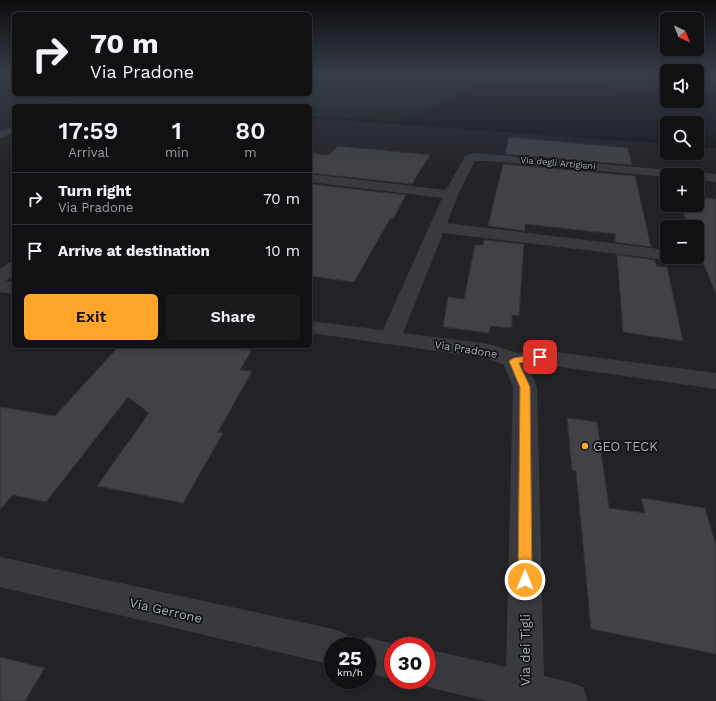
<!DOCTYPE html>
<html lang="en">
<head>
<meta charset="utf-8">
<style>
  :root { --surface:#111114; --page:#1a1a1d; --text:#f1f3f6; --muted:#9c9da0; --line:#303134; --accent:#ffa62a }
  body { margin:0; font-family:"Work Sans",sans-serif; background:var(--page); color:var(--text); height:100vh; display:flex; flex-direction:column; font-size:15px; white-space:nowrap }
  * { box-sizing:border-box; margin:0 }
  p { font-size:13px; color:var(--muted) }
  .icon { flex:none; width:22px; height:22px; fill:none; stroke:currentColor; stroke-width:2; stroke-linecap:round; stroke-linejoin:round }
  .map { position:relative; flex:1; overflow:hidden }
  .side { position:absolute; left:12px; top:104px; width:300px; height:244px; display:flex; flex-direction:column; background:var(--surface); border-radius:6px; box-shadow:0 2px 6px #0003,0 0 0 1px var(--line) }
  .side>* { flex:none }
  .hud { position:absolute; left:12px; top:12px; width:300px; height:84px; border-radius:6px; box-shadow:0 2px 6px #0003,0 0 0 1px var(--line); background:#111114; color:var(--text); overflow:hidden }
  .needle { width:26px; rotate:137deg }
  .buttons { position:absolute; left:660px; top:12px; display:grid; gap:8px }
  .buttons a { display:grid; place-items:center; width:44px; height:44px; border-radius:6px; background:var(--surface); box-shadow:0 2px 6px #0003,0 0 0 1px var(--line); font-size:20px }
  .speed { position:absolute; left:324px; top:637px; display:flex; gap:8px; font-size:20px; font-weight:700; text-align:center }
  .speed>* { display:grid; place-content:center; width:52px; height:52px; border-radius:50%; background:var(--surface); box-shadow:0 2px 6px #0003,0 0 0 1px var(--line); line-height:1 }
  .speed small { font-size:10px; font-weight:400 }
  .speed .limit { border:6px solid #d22; background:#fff; color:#111 }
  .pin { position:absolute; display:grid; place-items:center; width:34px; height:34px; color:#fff; margin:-17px; border-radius:8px; box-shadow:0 2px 6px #0006 }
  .me { position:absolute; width:44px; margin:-22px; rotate:0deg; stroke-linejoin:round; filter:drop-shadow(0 0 3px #0008) }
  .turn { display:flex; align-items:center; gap:14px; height:84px; padding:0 12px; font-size:18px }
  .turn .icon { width:52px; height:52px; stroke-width:2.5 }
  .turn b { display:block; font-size:28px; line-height:34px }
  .eta { display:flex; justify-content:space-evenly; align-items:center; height:68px; text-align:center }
  .eta b { font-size:24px; font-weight:600; line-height:28px }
  .cta { display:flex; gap:8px; margin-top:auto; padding:8px 12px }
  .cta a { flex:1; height:46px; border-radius:6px; background:var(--accent); color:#111; font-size:16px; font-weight:600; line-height:46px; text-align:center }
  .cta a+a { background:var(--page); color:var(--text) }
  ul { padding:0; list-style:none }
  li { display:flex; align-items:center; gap:12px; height:52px; padding:0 12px; border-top:1px solid var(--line) }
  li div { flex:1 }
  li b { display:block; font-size:15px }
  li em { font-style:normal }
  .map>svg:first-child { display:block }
  .built { fill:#232327; fill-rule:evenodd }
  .green { fill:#1d251d }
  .building { fill:#414247; stroke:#313136 }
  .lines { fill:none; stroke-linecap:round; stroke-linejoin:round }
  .minor { fill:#383a3f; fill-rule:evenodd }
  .route { fill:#ffa62a; stroke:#a66c1b }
  .poi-dot { fill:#ffa62a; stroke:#121215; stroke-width:1.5 }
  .labels { text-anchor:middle; stroke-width:3.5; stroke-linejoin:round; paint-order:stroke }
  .far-street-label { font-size:9px; fill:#a8afba; stroke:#121215 }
  .street-label { font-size:11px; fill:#a8afba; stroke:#121215 }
  .near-poi-label { font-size:13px; fill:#a8afba; stroke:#121215; text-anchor:start }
  .near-street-label { font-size:13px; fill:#a8afba; stroke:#121215 }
</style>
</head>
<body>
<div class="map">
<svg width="716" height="701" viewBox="0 0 716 701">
  <rect width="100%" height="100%" fill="#17171a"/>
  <path class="built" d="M 10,97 L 137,106 L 14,106 L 14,346 L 310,346 L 310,118 L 667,144 L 667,153 L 697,153 L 697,147 L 716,148 L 716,701 L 0,701 L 0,100 ZM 667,175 L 697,175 L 697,205 L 667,205 ZM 667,227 L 697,227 L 697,257 L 667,257 ZM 333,646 L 367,646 L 367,680 L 333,680 ZM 393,646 L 427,646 L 427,680 L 393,680 Z"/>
  <g class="green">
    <polygon points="0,74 14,74 14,94 310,94 310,74 667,74 667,92 490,80 401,121 310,116 310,106 150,106 0,96"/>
    <polygon points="697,74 716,74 716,95 697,94"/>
  </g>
  <g class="building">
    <polygon points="509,137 628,148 632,165 505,154"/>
    <polygon points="338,146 430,155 412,184 310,173 310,153 328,155"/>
    <polygon points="503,164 635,176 651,247 615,242 615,234 525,224 525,231 488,226"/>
    <polygon points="310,184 406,195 393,219 390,219 354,282 310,276"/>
    <polygon points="697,197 716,199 716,294 697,248 697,227 689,227 680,205 697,205"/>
    <polygon points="484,240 524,244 519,316 512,315 512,328 490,326 489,333 443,327 448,297 464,299 475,245 483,245"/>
    <polygon points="617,255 655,260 656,266 667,267 683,341 623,332"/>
    <polygon points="119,346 225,346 252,350 240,370 252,371 218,432 223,433 183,503 97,486 149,413 128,397 46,502 13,495 0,510 0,407 55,416"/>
    <polygon points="567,418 597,422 609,508 645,513 641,498 705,508 716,545 716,654 591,629 576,471 572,470"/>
    <polygon points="0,657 45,668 25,701 0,701"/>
  </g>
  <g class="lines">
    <g class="minor">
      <polygon points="70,102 74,103 74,106 62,106"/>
      <polygon points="14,126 14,133 0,138 0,131"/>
      <polygon points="475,153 716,174 716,182 697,180 697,175 667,175 667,177 490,161 475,161 458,195 447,223 667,250 667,257 674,257 667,260 443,233 403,333 489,344 517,353 540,350 716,373 716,389 540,364 527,366 537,387 544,676 569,682 583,687 588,701 487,701 427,687 413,680 427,680 427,649 506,667 513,387 504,365 487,358 310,333 310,321 383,330 442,198 310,182 310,174 446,190 465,156"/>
      <polygon points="14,262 14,275 6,281 14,282 14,294 0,292 0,269 8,263"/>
      <polygon points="0,557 333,629 346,634 351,646 333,646 333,665 0,587"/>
      <polygon points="367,637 401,646 393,646 393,679 367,673 367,646 352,646 354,642"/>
    </g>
  </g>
  <linearGradient id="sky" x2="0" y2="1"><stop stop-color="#0d0d0e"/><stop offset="0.43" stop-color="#363c49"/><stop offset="1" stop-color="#363c49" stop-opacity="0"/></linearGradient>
  <rect width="716" height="172" fill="url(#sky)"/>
  <polygon class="route" points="540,354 544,357 543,359 519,363 530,387 532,580 530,584 525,586 520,584 518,580 520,387 509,361 514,358"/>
  <circle class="poi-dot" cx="585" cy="446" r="4"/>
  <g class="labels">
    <g class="far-street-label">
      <text transform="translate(558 163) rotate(5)" y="3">Via degli Artigiani</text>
    </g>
    <g class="street-label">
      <text transform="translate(466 349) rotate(9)" y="4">Via Pradone</text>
    </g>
    <g class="near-poi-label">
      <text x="593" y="451">GEO TECK</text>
    </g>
    <g class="near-street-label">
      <text transform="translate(166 610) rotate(13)" y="5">Via Gerrone</text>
      <text transform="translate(525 650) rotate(-90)" y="5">Via dei Tigli</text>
    </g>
  </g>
</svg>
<div class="buttons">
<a><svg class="needle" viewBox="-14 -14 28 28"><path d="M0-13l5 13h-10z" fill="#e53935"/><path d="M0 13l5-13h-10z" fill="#9c9da0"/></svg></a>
<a><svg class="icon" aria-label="sound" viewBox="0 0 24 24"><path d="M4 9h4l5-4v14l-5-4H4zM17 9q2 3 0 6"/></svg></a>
<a><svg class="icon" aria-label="search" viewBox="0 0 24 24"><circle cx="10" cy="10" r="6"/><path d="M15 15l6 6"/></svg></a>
<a>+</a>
<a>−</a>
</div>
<div class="speed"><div>25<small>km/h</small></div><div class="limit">30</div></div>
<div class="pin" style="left:540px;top:357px;background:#d93025"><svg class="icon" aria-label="arrive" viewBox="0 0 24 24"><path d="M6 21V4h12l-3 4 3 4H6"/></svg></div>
<svg class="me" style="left:525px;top:580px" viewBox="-20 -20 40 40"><circle r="17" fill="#ffa62a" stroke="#fff" stroke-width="3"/><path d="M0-11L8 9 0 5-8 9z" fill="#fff"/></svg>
<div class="hud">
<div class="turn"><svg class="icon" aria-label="right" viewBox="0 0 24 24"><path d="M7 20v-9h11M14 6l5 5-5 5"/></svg><div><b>70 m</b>Via Pradone</div></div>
</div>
<section class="side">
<div class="eta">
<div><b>17:59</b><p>Arrival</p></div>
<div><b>1</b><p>min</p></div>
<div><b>80</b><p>m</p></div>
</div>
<ul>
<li><svg class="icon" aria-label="right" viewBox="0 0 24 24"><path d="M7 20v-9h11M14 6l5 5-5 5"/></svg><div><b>Turn right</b><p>Via Pradone</p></div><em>70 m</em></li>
<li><svg class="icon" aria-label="arrive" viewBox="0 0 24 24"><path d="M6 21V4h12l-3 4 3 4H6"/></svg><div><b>Arrive at destination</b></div><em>10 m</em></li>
</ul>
<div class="cta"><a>Exit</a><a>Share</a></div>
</section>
</div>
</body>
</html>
